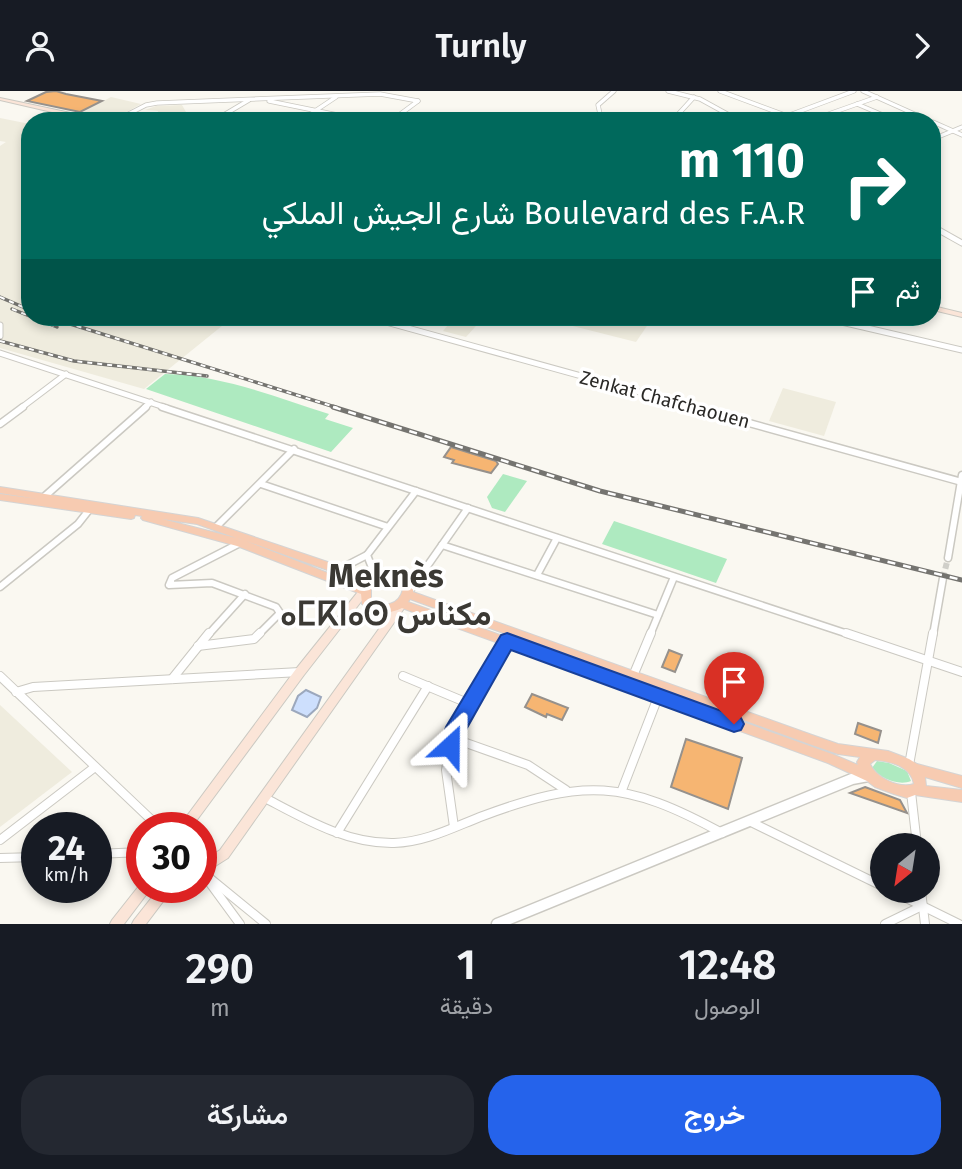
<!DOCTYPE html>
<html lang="ar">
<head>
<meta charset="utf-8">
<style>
  :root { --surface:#171b24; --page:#242831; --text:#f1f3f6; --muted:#9ea1a6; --accent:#2563eb }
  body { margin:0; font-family:"Fira Sans",Vazirmatn,"Noto Sans Tifinagh",sans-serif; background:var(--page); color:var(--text); direction:rtl; height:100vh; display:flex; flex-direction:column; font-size:26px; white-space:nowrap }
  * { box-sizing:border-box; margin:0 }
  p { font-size:23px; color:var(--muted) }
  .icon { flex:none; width:38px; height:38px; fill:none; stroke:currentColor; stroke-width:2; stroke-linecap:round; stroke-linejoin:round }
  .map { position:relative; height:833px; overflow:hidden; direction:ltr }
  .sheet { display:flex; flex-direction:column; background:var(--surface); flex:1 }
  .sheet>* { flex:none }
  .banner { position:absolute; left:21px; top:21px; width:920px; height:214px; border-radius:28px; box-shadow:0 4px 10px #0003; direction:rtl; background:#00695c; color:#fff; overflow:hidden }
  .needle { width:46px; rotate:210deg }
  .controls { position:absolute; left:870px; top:742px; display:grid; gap:14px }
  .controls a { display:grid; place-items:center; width:70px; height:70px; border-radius:50%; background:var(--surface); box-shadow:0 4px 10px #0003; font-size:35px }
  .speed { position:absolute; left:21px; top:721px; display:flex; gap:14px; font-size:35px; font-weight:700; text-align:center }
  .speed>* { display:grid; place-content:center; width:91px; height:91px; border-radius:50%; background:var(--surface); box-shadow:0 4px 10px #0003; line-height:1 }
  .speed small { font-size:18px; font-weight:400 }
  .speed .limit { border:10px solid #d22; background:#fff; color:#111 }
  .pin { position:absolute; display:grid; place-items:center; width:60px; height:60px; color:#fff; margin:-72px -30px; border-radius:50% 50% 50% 0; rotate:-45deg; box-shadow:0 0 7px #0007 }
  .pin .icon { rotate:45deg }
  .me { position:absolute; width:77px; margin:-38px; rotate:24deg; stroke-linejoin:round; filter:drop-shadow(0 0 5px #0008) }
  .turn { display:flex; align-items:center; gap:24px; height:147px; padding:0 21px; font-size:32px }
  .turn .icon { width:91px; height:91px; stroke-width:2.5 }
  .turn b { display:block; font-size:49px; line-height:60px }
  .then { display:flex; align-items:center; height:66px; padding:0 21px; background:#0003; gap:14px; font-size:26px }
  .eta { display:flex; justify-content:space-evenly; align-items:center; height:119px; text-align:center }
  .eta b { font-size:42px; font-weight:600; line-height:49px }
  .primary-button { display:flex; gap:14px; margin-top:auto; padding:14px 21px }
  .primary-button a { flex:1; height:80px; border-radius:28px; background:var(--accent); color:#fff; font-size:28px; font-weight:600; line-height:80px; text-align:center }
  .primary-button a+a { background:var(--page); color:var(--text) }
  header { display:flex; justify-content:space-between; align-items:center; height:91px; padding:0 21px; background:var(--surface); font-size:32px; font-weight:600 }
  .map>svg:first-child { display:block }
  .built { fill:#efecde }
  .green { fill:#aeeac0 }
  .water { fill:#cddffd; stroke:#9ca8bd; stroke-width:2 }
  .building { fill:#f6b572; stroke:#96918c; stroke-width:2 }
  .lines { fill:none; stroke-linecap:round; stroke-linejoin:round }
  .minor-tunnel { stroke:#d0cfc9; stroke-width:6; stroke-dasharray:6 3.5; stroke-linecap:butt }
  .minor-far3-casing { stroke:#cbc9c2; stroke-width:5 }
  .minor-far2-casing { stroke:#cbc9c2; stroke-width:7 }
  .minor-far1-casing { stroke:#cbc9c2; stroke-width:9 }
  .minor-casing { stroke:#cbc9c2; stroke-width:10 }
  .tertiary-casing { stroke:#cbc9c2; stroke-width:13 }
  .secondary-casing { stroke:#cbc9c2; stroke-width:2 }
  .primary-casing { stroke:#d4d4d4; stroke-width:2 }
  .minor-far3 { stroke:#fff; stroke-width:3.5 }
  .minor-far2 { stroke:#fff; stroke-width:5 }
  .minor-far1 { stroke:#fff; stroke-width:6 }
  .minor { stroke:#fff; stroke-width:8 }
  .tertiary { stroke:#fff; stroke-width:10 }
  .secondary { fill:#fbe5d8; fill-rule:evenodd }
  .primary { fill:#f7cbb1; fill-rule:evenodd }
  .rail-far1-casing { stroke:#757470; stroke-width:3.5 }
  .rail-casing { stroke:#757470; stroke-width:5 }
  .rail-far1 { stroke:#fff; stroke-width:2; stroke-dasharray:5; stroke-linecap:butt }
  .rail { stroke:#fff; stroke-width:2.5; stroke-dasharray:8; stroke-linecap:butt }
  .route { fill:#2563eb; stroke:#184099; stroke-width:2 }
  .labels { text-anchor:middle; stroke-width:7; stroke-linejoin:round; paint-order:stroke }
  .street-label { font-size:19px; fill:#2a2927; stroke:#fff }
  .town-label { font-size:33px; font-weight:bold; fill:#3b3934; stroke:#fff }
</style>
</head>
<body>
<header><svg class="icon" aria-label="forward" viewBox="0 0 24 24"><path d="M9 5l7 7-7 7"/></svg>Turnly<svg class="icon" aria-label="person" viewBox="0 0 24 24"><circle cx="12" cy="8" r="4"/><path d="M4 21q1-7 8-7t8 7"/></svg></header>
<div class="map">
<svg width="962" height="833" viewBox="0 0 962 833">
  <rect width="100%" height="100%" fill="#faf8f1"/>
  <g class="built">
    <polygon points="111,6 141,13 110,30 52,30 63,24 73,26"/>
    <polygon points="182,14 186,21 213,28 159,30 162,28 157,26 158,20 145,19 156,15"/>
    <polygon points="0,27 30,33 30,226 233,226 144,298 0,257 0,55 6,51 0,50"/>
    <polygon points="455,226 484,226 466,246 443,240"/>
    <polygon points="537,226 653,226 636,251"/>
    <polygon points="783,297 836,311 824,345 769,330"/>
    <polygon points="0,614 72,681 0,736"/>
  </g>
  <g class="green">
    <path d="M 165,283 C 222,284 275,306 329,323 L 325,328 L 353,337 L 331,361 L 146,298 Z"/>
    <polygon points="503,383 527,390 505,421 492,417 487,406"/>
    <polygon points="614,430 727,468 716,492 602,453"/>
    <path d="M 877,670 L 889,672 L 907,680 L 911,690 C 899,695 881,688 872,677 Z"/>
  </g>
  <polygon class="water" points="306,599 321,606 317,617 307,626 292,619 298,605"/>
  <g class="building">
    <polygon points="56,0 66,3 102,10 80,21 27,10 46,1"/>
    <polygon points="451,356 496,370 498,373 491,382 452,372 454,369 444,366"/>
    <polygon points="669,559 682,564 675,581 662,576"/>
    <polygon points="532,603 568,617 562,629 547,623 546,626 525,616"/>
    <polygon points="858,632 881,640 878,652 855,643"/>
    <polygon points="686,648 742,667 728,718 671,696"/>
    <polygon points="865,696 900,709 907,722 850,702"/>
  </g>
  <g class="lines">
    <polyline class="minor-tunnel" points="943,487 948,467"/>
    <g class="minor-far3-casing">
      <g id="minor-far3">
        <polyline points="668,0 700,8 740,30"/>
        <polyline points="720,0 801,30"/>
        <polyline points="863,0 930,30"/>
        <polyline points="269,10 367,30"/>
        <polyline points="857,13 897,30"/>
        <polyline points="222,25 249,9"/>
        <polyline points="787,25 854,0"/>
        <polyline points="115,30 146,14 157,12 380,3 418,10"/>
        <polyline points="300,30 336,6"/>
        <polyline points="391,30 418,10"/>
        <polyline points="592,30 600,23 598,14 614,0"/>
        <polyline points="672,30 694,6"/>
        <polyline points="809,30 877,6"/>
        <polyline points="867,30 882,24"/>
        <polyline points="933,31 962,44"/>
        <polyline points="933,48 962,36"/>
        <polyline points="933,136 940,140"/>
      </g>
    </g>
    <g class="minor-far2-casing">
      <g id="minor-far2">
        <polyline points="937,138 962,152"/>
        <polyline points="368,226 697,317"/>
        <polyline points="820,226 962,259"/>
        <polyline points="0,234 0,245"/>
        <polyline points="0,262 167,317"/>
        <polyline points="21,317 66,283"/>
        <polyline points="144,317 151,311"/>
      </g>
    </g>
    <g class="minor-far1-casing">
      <g id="minor-far1">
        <polyline points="162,316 851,544"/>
        <polyline points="691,316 962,391"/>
        <polyline points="0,333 23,316"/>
        <polyline points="261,393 388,436"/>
        <polyline points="45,405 146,316"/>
        <polyline points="217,435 294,358"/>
        <polyline points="240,452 172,487 169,494 212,492 276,516 280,522 258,544"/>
        <polyline points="442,454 658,524"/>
        <polyline points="948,467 962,384"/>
        <polyline points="338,479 367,464"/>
        <polyline points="537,484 557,447"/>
        <polyline points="376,487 367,464 416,400"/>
        <polyline points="0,496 78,433 89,419"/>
        <polyline points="409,501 468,417"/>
        <polyline points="208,544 245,503"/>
        <polyline points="650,544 674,486"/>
        <polyline points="933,544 943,487"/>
      </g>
    </g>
    <g class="minor-casing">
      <g id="minor">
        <polyline points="846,542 962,581"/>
        <polyline points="198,555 254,548 260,542"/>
        <polyline points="0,585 160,737"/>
        <polyline points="403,585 470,613"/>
        <polyline points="633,585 651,542"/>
        <polyline points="172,588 209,542"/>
        <polyline points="16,601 33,596 300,581"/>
        <polyline points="452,647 528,674 566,699"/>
        <polyline points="909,674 933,542"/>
        <polyline points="622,699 658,606"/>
        <polyline points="911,701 917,754"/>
        <path d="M 265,707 C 305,728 347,753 394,752 C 425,751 452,737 480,726 C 584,687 625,689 722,742"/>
        <polyline points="751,731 882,795"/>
        <polyline points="454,736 446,679 453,642 507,550"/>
        <polyline points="337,742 428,595"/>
        <polyline points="0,749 95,676"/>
        <polyline points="96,763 142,761"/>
        <polyline points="0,767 37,766"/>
        <polyline points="201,780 266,833"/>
        <polyline points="207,788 240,833"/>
        <polyline points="892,800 959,833"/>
        <polyline points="921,800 925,833"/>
        <polyline points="885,833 922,815"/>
      </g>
    </g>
    <g class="tertiary-casing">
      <polyline id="tertiary" points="497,833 852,688 868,685"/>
    </g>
    <g class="secondary-casing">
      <g id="secondary">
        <polygon points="0,7 99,28 101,30 91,30 0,9"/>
        <polygon points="933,215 962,222 962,226 933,219"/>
        <polygon points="364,496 367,497 369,500 367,503 304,584 191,737 178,737 296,578 361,497"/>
        <polygon points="402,509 405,510 407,513 405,516 228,767 201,784 201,771 220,759 399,510"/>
        <polygon points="142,791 142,796 151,796 149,800 124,833 110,833 112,829"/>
        <polygon points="160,796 174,796 146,833 132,833 134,829"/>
      </g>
    </g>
    <g class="primary-casing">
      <path id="primary" d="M 0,396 L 198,427 L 372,486 L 382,481 L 406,486 L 413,498 L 413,501 L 812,644 L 838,653 L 888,660 L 909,668 L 917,673 L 962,685 L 962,697 L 925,686 L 926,695 L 962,699 L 962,711 L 915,704 L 907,707 L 894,703 L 875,696 L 867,690 L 828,672 L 402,517 C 388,524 375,523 362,513 L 361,503 L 237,455 L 143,429 L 141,427 L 142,425 L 135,424 L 134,427 L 131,428 L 0,409 L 0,403 L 38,408 L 0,402 ZM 162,428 L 197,433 L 242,449 L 240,448 ZM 246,450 L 364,492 L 361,495 ZM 384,489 L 399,492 L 403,498 C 399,515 384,517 371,508 L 371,498 ZM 410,508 L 812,654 L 838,663 L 860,666 L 857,671 L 858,674 L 832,663 L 408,511 ZM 875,669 C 890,670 911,675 914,693 C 899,698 876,687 870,673 Z"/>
    </g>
    <use href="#minor-far3" class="minor-far3"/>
    <use href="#minor-far2" class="minor-far2"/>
    <use href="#minor-far1" class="minor-far1"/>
    <use href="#minor" class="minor"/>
    <use href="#tertiary" class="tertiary"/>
    <use href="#secondary" class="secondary"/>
    <use href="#primary" class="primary"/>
    <g class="rail-far1-casing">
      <g id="rail-far1">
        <polyline points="0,206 23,216"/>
        <polyline points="12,218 57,236"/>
        <polyline points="48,226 338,317"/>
        <polyline points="0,250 74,270 207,285"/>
      </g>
    </g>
    <g class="rail-casing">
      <polyline id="rail" points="333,316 600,400 962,489"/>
    </g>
    <use href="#rail-far1" class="rail-far1"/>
    <use href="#rail" class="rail"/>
  </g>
  <polygon class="route" points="507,542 741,627 744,633 741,639 734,641 511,559 463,644 457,661 450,664 443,661 440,655 446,636 501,544"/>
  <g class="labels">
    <g class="street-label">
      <text transform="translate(665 308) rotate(15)" y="7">Zenkat Chafchaouen</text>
    </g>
    <g class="town-label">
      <text x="386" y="496">Meknès<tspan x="386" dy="38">ⴰⵎⴽⵏⴰⵙ مكناس</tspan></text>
    </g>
  </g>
</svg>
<div class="controls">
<a><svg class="needle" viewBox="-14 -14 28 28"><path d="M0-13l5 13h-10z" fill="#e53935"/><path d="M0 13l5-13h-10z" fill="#9ea1a6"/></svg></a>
</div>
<div class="speed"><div>24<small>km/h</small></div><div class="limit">30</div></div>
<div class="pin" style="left:734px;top:633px;background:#d93025"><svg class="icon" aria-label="arrive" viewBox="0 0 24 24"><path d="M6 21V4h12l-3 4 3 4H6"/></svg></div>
<svg class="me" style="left:450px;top:655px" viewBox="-20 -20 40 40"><path d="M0-17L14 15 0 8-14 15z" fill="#2563eb" stroke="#fff" stroke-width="4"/></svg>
<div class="banner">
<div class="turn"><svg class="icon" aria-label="right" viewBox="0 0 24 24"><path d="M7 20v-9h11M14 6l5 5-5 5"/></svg><div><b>110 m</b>Boulevard des F.A.R شارع الجيش الملكي</div></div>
<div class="then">ثم<svg class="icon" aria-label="arrive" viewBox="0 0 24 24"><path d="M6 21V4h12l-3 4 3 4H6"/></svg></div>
</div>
</div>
<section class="sheet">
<div class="eta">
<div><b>12:48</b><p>الوصول</p></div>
<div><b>1</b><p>دقيقة</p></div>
<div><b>290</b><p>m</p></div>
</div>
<div class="primary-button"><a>خروج</a><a>مشاركة</a></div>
</section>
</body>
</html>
